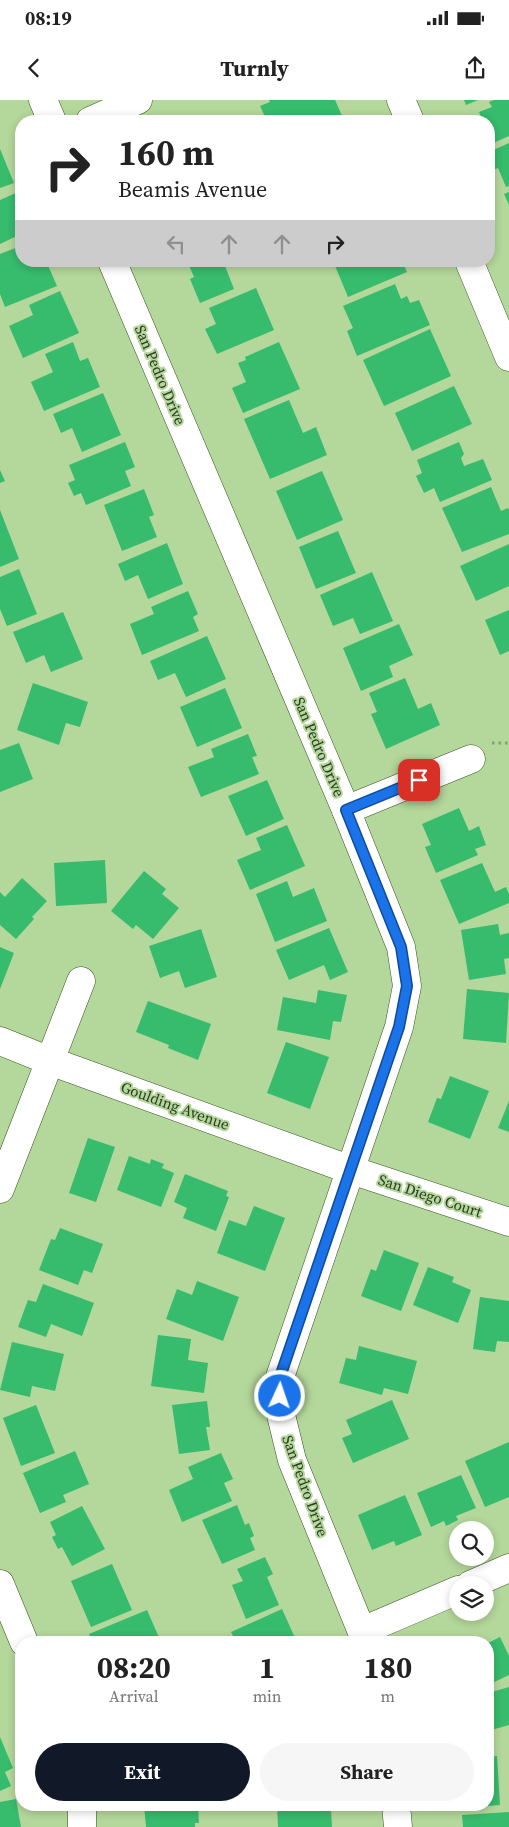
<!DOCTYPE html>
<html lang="en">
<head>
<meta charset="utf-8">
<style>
  :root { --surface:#fff; --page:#f6f6f6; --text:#222; --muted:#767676; --accent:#111827 }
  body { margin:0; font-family:"Source Serif 4",serif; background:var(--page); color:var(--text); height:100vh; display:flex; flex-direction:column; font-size:19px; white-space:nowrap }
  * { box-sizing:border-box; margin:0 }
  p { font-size:16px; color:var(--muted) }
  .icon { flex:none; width:28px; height:28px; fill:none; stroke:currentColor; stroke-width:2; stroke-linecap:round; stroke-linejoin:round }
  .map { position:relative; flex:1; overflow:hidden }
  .side { position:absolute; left:15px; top:1536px; width:479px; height:175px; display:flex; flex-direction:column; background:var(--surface); border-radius:20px; box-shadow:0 2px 8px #0003 }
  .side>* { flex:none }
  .guide { position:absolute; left:15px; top:15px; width:480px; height:152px; border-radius:20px; box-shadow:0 2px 8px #0003; background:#fff; color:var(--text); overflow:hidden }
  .tools { position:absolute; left:449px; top:1421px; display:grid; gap:10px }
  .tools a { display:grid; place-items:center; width:45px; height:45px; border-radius:50%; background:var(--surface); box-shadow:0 2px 8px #0003; font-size:25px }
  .pin { position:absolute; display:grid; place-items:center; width:42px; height:42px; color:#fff; margin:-21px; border-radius:10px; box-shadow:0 2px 8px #0006 }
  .me { position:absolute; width:55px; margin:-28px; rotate:3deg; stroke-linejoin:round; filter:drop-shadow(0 0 4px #0008) }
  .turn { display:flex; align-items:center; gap:18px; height:105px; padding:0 20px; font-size:22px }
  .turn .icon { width:65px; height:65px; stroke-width:2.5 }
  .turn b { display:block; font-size:35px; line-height:42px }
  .lanes { display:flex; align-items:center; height:48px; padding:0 20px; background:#0003; justify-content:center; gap:25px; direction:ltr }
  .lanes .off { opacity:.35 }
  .eta { display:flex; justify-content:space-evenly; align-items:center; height:85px; text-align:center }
  .eta b { font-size:30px; font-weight:700; line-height:35px }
  .primary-button { display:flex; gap:10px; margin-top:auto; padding:10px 20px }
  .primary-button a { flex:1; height:58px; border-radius:30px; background:var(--accent); color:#fff; font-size:20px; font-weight:700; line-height:58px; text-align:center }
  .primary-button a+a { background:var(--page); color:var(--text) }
  .status { display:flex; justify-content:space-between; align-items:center; height:35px; padding:0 25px; background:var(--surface); direction:ltr }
  .status svg { height:14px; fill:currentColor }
  header { display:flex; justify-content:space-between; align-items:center; height:65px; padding:0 20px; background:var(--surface); font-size:22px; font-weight:700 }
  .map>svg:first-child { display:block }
  .building { fill:#37bb6d }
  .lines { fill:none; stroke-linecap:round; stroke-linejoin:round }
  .minor-casing { stroke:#37551d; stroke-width:29 }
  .path { stroke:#84a071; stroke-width:3; stroke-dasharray:2.5 4; stroke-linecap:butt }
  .minor { stroke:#fff; stroke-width:28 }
  .route-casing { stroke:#114b97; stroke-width:12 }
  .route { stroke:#1a73e8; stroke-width:9 }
  .labels { text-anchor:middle; stroke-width:4; stroke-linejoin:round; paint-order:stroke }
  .street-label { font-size:15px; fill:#2c3a22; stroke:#b4d79b }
</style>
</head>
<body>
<div class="status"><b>08:19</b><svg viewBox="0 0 49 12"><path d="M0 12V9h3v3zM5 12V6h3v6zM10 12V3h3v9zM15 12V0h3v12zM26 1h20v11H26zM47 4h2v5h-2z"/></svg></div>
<header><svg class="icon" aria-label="back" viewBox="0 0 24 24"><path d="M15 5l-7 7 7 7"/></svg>Turnly<svg class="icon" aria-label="share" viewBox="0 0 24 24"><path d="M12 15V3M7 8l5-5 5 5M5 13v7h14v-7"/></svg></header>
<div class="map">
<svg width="509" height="1727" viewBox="0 0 509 1727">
  <rect width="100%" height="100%" fill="#b4d79b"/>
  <g class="building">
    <polygon points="269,0 335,0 343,18 336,21 267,21 260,6 270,2"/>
    <polygon points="464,0 478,0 466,5"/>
    <polygon points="494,0 509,0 509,36 489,45 489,21 483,21 479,12 492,7 489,2"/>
    <polygon points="509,43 509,86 506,87 498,68 493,70 489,61 489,52"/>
    <polygon points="0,49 14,83 0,88"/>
    <polygon points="18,92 21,99 21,134 0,144 0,100"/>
    <polygon points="509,92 509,105 504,94"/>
    <polygon points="18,147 21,154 21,161 25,163 29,161 46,161 57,186 5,207 0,194 0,154"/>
    <polygon points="187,161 223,161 234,189 200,203 190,179 194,177"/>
    <polygon points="333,161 402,161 407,172 348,197"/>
    <polygon points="395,184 401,199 407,196 410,203 419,200 430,225 357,256 347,231 353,228 343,206"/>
    <polygon points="256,188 274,230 217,254 205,229 216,224 209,208"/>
    <polygon points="60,191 79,233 23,258 9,226 33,215 29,205"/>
    <polygon points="430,229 451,276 384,306 363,260"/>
    <polygon points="73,242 80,261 88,258 100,287 44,311 31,282 53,272 45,254"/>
    <polygon points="279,242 300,289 243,313 232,288 246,282 238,263 246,260 245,257"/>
    <polygon points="454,286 472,324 412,351 395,313"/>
    <polygon points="103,293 121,335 82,352 72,328 61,333 53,314"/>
    <polygon points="289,300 303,333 316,327 327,355 270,379 244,319"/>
    <polygon points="125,342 135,367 125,371 131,386 86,405 81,393 74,396 68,383 75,380 69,365"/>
    <polygon points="459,342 464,354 461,358 464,366 483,359 492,380 440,402 434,388 424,393 416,376 422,373 417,360"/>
    <polygon points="0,370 5,381 0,383"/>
    <polygon points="322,371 343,420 297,440 276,391"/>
    <polygon points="491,387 501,411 508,408 509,410 509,434 462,452 442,408"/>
    <polygon points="144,389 154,415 149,417 157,437 122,451 104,405"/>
    <polygon points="0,410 19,459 0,467"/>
    <polygon points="338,431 356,473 316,489 299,447"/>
    <polygon points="167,443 183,484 148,499 138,475 125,481 118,464"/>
    <polygon points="509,444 509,486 476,501 460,466"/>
    <polygon points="19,469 37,514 7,526 0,509 0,477"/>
    <polygon points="372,472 393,521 360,534 353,518 333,526 320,495"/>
    <polygon points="188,491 198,514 193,517 199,531 142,555 130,524 154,514 151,507"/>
    <polygon points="509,510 509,551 500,555 485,520"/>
    <polygon points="63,512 83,559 51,572 44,555 26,563 13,532"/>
    <polygon points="399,524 413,555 389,566 393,577 361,591 343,548"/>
    <polygon points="207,536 226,579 186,597 175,573 158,580 150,561"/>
    <polygon points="405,578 418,609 431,603 440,625 386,649 371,614 377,612 369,593"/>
    <polygon points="33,583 88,602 80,627 66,623 59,645 17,630"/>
    <polygon points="225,588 242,628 197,647 180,607"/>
    <polygon points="248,634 257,656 252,657 259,674 201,697 188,667 214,657 211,649"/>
    <polygon points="19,643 33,679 0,692 0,650"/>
    <polygon points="267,680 284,719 246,736 228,696"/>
    <polygon points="459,708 469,731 479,726 486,745 475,749 478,755 436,773 425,747 431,745 422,724"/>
    <polygon points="287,725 305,766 250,790 237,760 261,750 256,738"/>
    <polygon points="105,760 107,803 56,806 54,763"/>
    <polygon points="482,763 495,792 506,787 509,794 509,803 459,824 440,780"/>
    <polygon points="144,771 166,789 162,794 179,808 153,839 136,825 133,829 111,811"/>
    <polygon points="22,778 47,801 32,817 34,819 16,839 0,825 0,792 5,797"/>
    <polygon points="287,781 293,797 314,788 327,821 275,842 256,794"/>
    <polygon points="498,824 500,835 509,833 509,858 504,859 506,874 469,880 461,830"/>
    <polygon points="329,828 348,872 330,880 324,865 289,880 276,850"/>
    <polygon points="201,829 217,877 185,888 179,871 160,878 149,846"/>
    <polygon points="0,847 14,853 0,889"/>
    <polygon points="467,889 509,893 506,943 463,939"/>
    <polygon points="318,890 347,895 341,922 333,921 330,940 277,930 283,897 316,903"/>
    <polygon points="148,901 211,924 198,960 168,948 169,945 136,932"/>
    <polygon points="286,942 329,957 310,1009 267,993"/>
    <polygon points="450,976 489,991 470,1039 428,1022 437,998 441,999"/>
    <polygon points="509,1001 509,1032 498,1028"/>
    <polygon points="88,1038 115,1047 96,1102 69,1093"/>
    <polygon points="129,1056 150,1064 151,1059 164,1064 162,1068 174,1073 161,1107 117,1090"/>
    <polygon points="185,1074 228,1091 226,1096 229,1097 216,1131 183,1118 187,1108 174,1102"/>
    <polygon points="254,1106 285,1118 265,1171 217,1153 229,1120 246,1126"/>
    <polygon points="60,1128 103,1144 92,1173 84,1170 78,1185 39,1170 51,1139 55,1140"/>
    <polygon points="384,1150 419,1163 401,1211 361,1196 371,1169 376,1171"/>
    <polygon points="428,1167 454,1177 452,1182 471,1190 458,1223 413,1205"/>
    <polygon points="197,1181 239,1197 223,1241 166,1219 177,1189 192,1195"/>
    <polygon points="43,1184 94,1203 82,1236 51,1224 46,1237 18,1227 28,1200 36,1202"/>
    <polygon points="480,1197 509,1201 509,1242 497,1241 495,1252 473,1249"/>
    <polygon points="158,1235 191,1239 188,1260 208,1263 204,1293 151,1286"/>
    <polygon points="12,1242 64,1254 55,1291 32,1286 30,1297 0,1290"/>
    <polygon points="359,1246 417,1261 408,1294 384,1288 382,1295 339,1283 346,1258 356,1260"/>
    <polygon points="392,1300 409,1339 353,1363 342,1338 352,1334 346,1320"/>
    <polygon points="207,1301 210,1327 206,1327 210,1350 179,1354 172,1305"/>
    <polygon points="36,1305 55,1353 21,1366 3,1318"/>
    <polygon points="509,1342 509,1397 485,1407 465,1361"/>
    <polygon points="75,1351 89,1384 63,1395 66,1402 40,1413 23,1373"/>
    <polygon points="221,1353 233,1379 224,1383 232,1401 182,1422 169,1390 193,1379 188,1367"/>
    <polygon points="461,1375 476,1408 456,1416 458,1420 446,1426 444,1421 431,1427 417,1393"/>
    <polygon points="405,1395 422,1435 396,1446 394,1441 372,1450 358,1415"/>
    <polygon points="237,1405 245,1425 249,1423 254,1436 250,1438 255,1450 222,1464 202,1420"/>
    <polygon points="82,1406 105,1449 72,1466 62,1447 58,1449 52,1437 56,1435 50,1422"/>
    <polygon points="265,1457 273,1474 267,1477 279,1505 246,1519 232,1485 243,1481 237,1469"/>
    <polygon points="112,1464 132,1510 91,1527 71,1481"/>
    <polygon points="282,1509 296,1540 290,1542 236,1542 231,1532"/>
    <polygon points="147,1510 161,1542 93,1542 89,1534"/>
    <polygon points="500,1537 509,1556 509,1575 488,1585 488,1543"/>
    <polygon points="509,1587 509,1625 488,1631 488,1593"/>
    <polygon points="0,1637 13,1668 5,1672 11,1686 0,1691"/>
    <polygon points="497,1656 500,1705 488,1706 488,1657"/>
    <polygon points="16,1699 21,1727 0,1727 0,1702"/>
    <polygon points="144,1705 198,1705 199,1723 195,1723 195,1727 146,1727"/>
    <polygon points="277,1705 339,1705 339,1709 331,1709 332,1727 278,1727"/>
    <polygon points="460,1705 477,1705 477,1706 460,1708"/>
    <polygon points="509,1712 509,1727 463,1727 462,1715"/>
  </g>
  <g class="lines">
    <g class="minor-casing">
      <g id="minor">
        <polyline points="43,0 52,21"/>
        <polyline points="401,0 410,21"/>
        <polyline points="90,21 138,0"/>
        <polyline points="112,161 346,710 401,847 407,886 399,927 280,1277 281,1315 292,1360 366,1542"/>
        <polyline points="469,161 509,257"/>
        <polyline points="346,710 471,659"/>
        <polyline points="0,941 50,961 351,1070 509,1122"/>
        <polyline points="0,1089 81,881"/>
        <polyline points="0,1484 24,1542"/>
        <polyline points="470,1485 509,1468"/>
        <polyline points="362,1531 458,1490"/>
        <polyline points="82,1705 82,1727"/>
        <polyline points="396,1705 398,1727"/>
      </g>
    </g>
    <polyline class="path" points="492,643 509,643"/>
    <use href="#minor" class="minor"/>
  </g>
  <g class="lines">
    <g class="route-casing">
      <polyline id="route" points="280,1296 280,1277 399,927 407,886 401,847 346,710 419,680"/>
    </g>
    <use href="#route" class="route"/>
  </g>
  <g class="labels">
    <g class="street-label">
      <text transform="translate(160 275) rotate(67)" y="5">San Pedro Drive</text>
      <text transform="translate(319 647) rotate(67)" y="5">San Pedro Drive</text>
      <text transform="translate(175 1006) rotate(20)" y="5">Goulding Avenue</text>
      <text transform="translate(430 1096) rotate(18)" y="5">San Diego Court</text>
      <text transform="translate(305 1386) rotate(70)" y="5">San Pedro Drive</text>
    </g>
  </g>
</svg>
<div class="tools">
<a><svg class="icon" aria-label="search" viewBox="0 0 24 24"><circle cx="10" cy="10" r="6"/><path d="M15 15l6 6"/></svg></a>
<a><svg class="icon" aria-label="layers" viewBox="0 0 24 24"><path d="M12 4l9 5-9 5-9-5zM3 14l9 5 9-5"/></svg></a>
</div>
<div class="pin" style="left:419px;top:680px;background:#d93025"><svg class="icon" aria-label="arrive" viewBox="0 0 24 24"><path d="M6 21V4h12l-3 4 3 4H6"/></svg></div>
<svg class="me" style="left:280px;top:1296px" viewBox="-20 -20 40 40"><circle r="17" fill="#1a73e8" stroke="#fff" stroke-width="3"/><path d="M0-11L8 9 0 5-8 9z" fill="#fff"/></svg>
<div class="guide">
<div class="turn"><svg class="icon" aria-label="right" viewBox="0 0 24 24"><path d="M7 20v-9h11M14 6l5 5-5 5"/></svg><div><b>160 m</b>Beamis Avenue</div></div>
<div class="lanes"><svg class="icon off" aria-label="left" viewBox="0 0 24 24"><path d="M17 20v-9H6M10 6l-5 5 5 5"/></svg><svg class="icon off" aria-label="ahead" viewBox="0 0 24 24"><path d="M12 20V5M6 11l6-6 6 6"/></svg><svg class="icon off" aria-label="ahead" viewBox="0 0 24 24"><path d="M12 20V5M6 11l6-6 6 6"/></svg><svg class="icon" aria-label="right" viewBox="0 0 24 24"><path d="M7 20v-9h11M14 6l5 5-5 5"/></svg></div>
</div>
<section class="side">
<div class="eta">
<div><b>08:20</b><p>Arrival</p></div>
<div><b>1</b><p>min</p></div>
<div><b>180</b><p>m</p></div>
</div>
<div class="primary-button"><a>Exit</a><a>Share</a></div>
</section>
</div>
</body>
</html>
